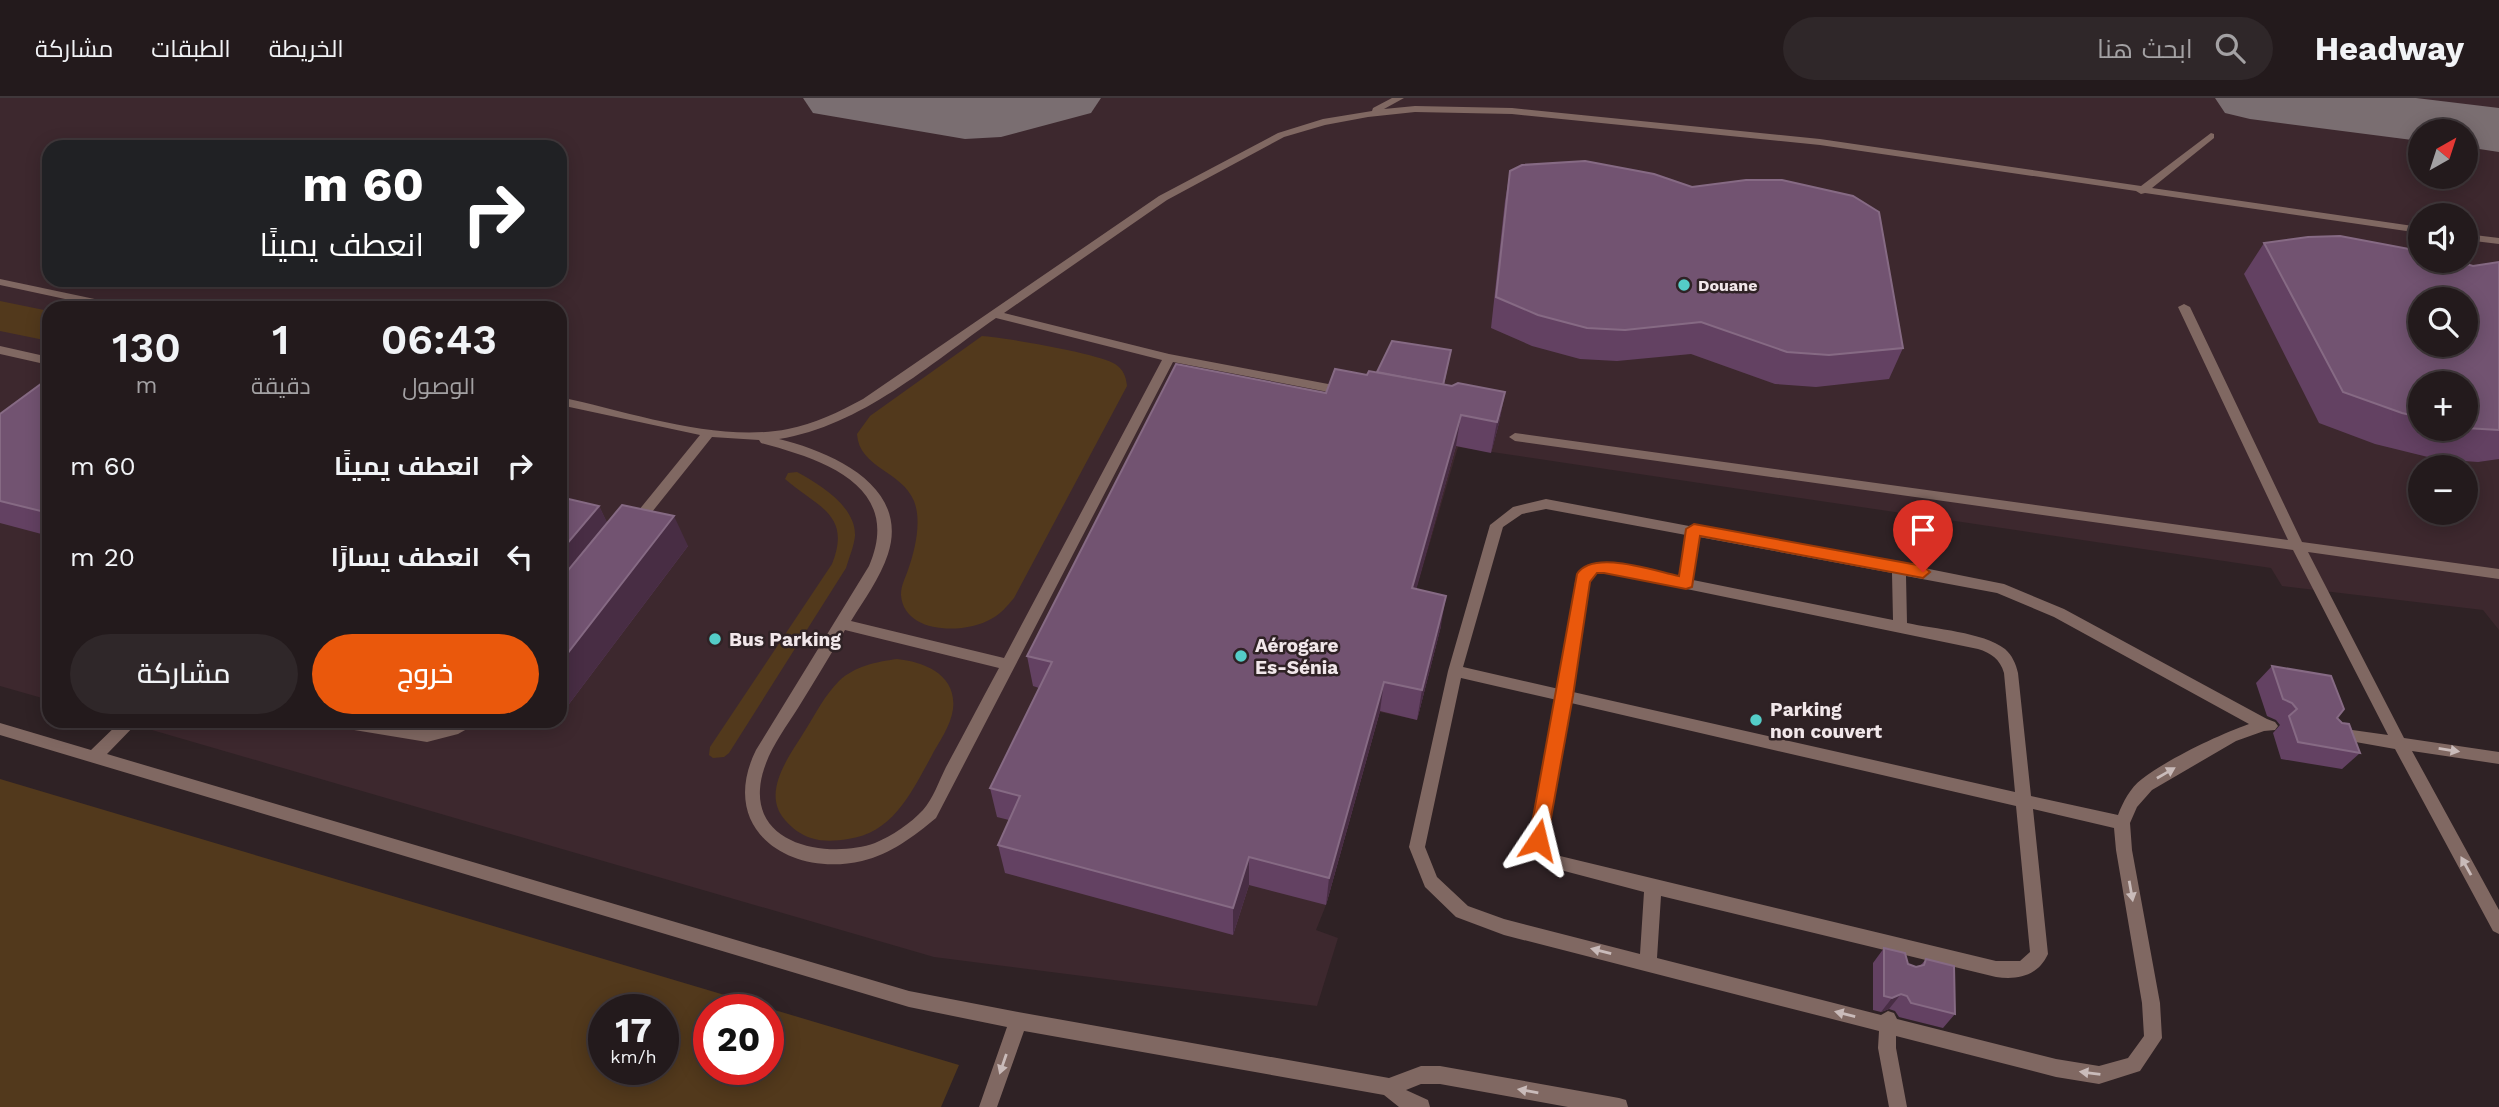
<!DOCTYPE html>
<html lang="ar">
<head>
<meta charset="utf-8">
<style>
  :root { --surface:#231a1c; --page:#2f2729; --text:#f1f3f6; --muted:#a3a1a3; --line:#40383b; --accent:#ea580c }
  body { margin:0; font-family:"Work Sans",Cairo,sans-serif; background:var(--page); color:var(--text); direction:rtl; height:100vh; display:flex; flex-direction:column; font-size:26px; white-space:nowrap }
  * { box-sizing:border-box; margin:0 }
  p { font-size:23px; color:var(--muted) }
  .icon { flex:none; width:38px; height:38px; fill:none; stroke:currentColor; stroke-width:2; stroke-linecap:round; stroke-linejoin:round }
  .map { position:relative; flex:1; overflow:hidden; direction:ltr }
  .sheet { position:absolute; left:42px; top:203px; width:525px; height:427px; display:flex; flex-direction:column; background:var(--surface); border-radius:21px; box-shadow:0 4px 18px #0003,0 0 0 2px var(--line); direction:rtl }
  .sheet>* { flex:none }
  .guide { position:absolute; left:42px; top:42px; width:525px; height:147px; border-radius:21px; box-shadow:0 4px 18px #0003,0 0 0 2px var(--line); direction:rtl; background:#202124; color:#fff; overflow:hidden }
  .needle { width:46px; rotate:39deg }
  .tools { position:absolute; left:2408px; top:21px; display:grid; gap:14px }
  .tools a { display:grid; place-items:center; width:70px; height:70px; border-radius:50%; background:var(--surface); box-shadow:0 4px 18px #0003,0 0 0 2px var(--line); font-size:35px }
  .speed { position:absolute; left:588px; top:896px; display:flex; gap:14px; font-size:35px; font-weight:700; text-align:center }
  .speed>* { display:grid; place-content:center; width:91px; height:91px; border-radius:50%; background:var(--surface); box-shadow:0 4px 18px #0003,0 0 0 2px var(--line); line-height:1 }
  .speed small { font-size:18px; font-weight:400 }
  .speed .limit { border:10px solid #d22; background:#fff; color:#111 }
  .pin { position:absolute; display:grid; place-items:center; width:60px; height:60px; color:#fff; margin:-72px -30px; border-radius:50% 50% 50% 0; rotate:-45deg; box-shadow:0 0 7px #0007 }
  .pin .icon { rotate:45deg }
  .me { position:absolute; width:77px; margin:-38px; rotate:10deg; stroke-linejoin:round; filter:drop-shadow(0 0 5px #0008) }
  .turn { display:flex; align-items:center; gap:24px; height:147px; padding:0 28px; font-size:32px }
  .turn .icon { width:91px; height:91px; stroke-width:2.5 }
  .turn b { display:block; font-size:49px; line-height:60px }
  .eta { display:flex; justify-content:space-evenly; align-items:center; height:119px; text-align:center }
  .eta b { font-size:42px; font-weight:600; line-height:49px }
  .primary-button { display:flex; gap:14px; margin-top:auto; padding:14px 28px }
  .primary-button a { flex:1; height:80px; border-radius:42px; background:var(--accent); color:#fff; font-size:28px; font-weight:600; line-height:80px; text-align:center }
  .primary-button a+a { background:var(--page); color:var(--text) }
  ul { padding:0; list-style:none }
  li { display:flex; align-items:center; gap:21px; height:91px; padding:0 28px }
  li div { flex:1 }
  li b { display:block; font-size:26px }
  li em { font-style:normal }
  header { display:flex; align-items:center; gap:42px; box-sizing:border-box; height:98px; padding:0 35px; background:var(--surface); border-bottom:2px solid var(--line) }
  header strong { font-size:33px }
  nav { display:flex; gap:38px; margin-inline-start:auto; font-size:24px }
  .search { width:490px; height:63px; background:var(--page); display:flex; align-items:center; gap:18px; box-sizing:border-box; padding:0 24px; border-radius:38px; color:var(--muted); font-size:26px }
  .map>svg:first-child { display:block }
  .built { fill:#3d282e; fill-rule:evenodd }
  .green { fill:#52391c; fill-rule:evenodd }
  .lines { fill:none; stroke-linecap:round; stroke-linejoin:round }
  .taxiway { fill:#7a6e71; fill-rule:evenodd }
  .service { fill:#806862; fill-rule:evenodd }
  .wall { fill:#634162; fill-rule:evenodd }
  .shaded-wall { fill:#482d44 }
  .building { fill:#725371; stroke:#866a84; stroke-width:2; fill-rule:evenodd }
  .oneway { fill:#c9bbba }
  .route { fill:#ea580c; stroke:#983908; stroke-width:2 }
  .poi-dot { fill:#54cdc8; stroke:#2f2225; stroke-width:2.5 }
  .labels { text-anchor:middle; stroke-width:5; stroke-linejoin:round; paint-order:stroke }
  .far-poi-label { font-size:16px; font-weight:bold; fill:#f1e7ea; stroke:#2f2225; text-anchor:start }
  .poi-label { font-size:19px; font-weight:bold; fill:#f1e7ea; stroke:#2f2225; text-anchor:start }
</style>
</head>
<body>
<header>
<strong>Headway</strong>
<div class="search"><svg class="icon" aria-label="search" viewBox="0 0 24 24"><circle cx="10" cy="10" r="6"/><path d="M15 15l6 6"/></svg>ابحث هنا</div>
<nav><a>الخريطة</a><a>الطبقات</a><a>مشاركة</a></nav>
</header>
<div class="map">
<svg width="2499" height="1009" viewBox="0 0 2499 1009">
  <rect width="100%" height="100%" fill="#2f2225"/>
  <path class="built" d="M 0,0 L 2499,0 L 2499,532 L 2483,512 L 2282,488 L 2271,470 L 1458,349 L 1408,520 L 1441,528 L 1417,622 L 1380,614 L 1326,807 L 1316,832 L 1338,840 L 1317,908 L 934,859 L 121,623 L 560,623 L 560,210 L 49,210 L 49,602 L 0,588 ZM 2420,33 L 2466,33 L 2466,79 L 2420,79 ZM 49,49 L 560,49 L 560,182 L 49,182 ZM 2420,117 L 2466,117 L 2466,163 L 2420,163 ZM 2420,201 L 2466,201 L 2466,247 L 2420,247 ZM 2420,285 L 2466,285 L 2466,331 L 2420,331 ZM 2420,369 L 2466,369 L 2466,415 L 2420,415 Z"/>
  <g class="green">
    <polygon points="0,203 49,213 49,243 0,233"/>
    <path d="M 982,238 C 1002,239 1101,256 1115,266 C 1123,271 1126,278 1127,288 L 1014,500 C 1007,508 1001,516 991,521 C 966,536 904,537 901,497 C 901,487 905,481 908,472 C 915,452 922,423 914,403 C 902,373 859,370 857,336 L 870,318 Z"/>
    <path d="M 797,374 C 819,386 856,408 855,438 C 854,448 849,460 846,470 L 729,655 L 724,659 L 713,660 L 709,657 L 710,649 L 832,466 C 852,416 817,409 785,381 L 788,375 Z"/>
    <path d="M 897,561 C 925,564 957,577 953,611 C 951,628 938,645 931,659 C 911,695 893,735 848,741 C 836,743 823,744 811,740 C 801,737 792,730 785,722 C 760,694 791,656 806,631 C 816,615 825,597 839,583 C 855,568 876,564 897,561 Z"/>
    <path d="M 0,681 L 959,967 L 941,1009 L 0,1009 ZM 604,912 L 663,912 L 663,971 L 604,971 ZM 709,912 L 768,912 L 768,971 L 709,971 Z"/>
  </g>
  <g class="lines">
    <g class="taxiway">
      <polygon points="803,0 1101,0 1091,15 1001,39 965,41 813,15"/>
      <polygon points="2215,0 2416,0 2499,10 2499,54 2466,49 2466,33 2420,33 2420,43 2250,21 2225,15"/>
    </g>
    <g class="service">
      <path d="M 1392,0 L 1404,0 L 1384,11 L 1415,8 L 1512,10 L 1820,41 L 2141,88 L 2211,35 L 2214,36 L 2214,40 L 2152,90 L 2420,129 L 2420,135 L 2145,95 L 2141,96 L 2136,93 L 1820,47 L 1512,16 L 1415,14 L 1368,19 L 1325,27 L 1284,39 L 1167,102 L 1004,215 L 1169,256 L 1344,289 L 1348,290 L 1350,293 L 1348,296 L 1344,297 L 1173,264 L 936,720 C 913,739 891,756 862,763 C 789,780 717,731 756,652 L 869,468 C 904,387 821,361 761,345 L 759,342 L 712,339 L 640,429 L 630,429 L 628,426 L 630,423 L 700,337 L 560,307 L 560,299 C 630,314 717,345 788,331 C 814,326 839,314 863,301 L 1159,98 L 1278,35 L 1323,21 L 1372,13 L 1373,10 ZM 996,220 L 1162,262 L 1004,560 L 851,523 C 864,502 880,480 888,456 C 910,388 832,354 779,341 C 861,328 930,266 996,220 ZM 845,532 L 999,570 C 981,603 964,636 946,669 C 939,683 933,701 923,712 C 911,725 892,738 875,745 C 833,760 756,750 760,691 C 762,661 782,635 798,610 C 814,584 830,558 845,532 Z"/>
      <polygon points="2466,136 2499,140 2499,146 2466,142"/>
      <polygon points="0,181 123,207 129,210 107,210 0,187"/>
      <polygon points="2184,206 2190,209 2302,444 2499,471 2499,481 2308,454 2404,640 2499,654 2499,666 2412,653 2499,812 2499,836 2493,833 2395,651 2333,640 2330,636 2333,632 2338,630 2388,637 2293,452 1515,343 1509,339 1515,335 2288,442 2178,209"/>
      <polygon points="0,248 49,259 49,267 0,256"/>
      <path d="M 1546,401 L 1689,428 L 1694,426 L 1700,430 L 1899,465 L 2004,486 L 2064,511 L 2267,621 L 2275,624 L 2278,628 L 2275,632 L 2264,633 L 2236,643 L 2152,692 L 2137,709 L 2130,725 L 2132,752 L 2160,905 L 2162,940 L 2140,973 L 2099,986 L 2056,979 L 1896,938 L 1896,950 L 1907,1009 L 1889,1009 L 1878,950 L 1879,933 L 1504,837 L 1456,819 L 1425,789 L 1409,749 L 1448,573 L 1490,427 L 1513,409 ZM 1546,411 L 1686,437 L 1680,479 C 1660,475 1605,458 1588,467 C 1580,471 1578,477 1575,484 L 1559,591 L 1463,569 L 1503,429 L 1522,416 ZM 1699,439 L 1892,475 L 1893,522 L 1693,482 ZM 1604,474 L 1978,551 C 1991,555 2000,561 2004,575 L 2015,694 L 1573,594 L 1589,484 L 1596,475 ZM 1906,478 L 1997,495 L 2054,519 L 2249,626 C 2218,637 2168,661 2142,681 C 2130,690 2123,704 2118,717 L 2031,698 L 2018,575 C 2016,566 2012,557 2005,551 C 1983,534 1934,531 1907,525 ZM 1461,580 L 1557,602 L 1530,742 L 1541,762 L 1553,770 L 1644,794 L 1640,856 L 1504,821 L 1468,808 L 1437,779 L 1425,749 ZM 1571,605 L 2016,708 L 2030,854 L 2020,863 L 1996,863 L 1560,758 L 1552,752 L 1546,742 ZM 2033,711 L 2114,730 L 2116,752 L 2142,905 L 2144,938 L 2128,960 L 2099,968 L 2056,961 L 1897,921 L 1894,915 L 1888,913 L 1881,917 L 1657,860 L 1661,798 L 1996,879 C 2018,882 2038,878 2048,856 Z"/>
      <polygon points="121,623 139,623 107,656 909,893 1018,914 1389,980 1421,968 1440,968 1619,1000 1626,1002 1628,1009 1568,1009 1440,986 1421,986 1406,992 1428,1002 1430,1009 1399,1009 1384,997 1024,933 997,1009 979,1009 1007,929 909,909 0,637 0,625 91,652"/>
      <polygon points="328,623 373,623 427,632 456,623 477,623 474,627 458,636 427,644 336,629 331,627"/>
    </g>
  </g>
  <g class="wall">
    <polygon points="1510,73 1692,89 1903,250 1889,281 1816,289 1775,286 1691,256 1617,263 1580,261 1532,248 1491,230 1505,103"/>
    <path d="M 2264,145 L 2473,168 L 2499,164 L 2499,361 L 2478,364 L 2436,361 L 2375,346 L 2319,325 L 2244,176 ZM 2420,285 L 2466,331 L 2420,331 Z"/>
    <polygon points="1451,252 1444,287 1505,294 1499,325 1491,355 1456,348 1416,491 1441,528 1417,622 1380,613 1326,807 1249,787 1233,837 1005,775 998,747 1009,722 997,719 990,690 1039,590 1033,588 1027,558 1326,295 1367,277"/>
    <polygon points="49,280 49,438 0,425 0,316"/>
    <polygon points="560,399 599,408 607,425 688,448 569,606 560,604"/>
    <polygon points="2272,568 2360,655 2342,671 2281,661 2273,635 2280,627 2276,622 2267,618 2256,585"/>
    <polygon points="1884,850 1908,866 1916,869 1920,868 1926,861 1955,916 1943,930 1899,919 1895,913 1889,911 1881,914 1873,912 1873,865"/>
  </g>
  <g class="shaded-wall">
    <polygon points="1505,294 1499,325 1491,355 1497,324"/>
    <polygon points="1461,317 1456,348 1408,521 1412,490"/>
    <polygon points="599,408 614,438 560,505 560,454"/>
    <polygon points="674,418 688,448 569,606 560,592 560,565"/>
    <polygon points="1446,498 1441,528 1417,622 1422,592"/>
    <polygon points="1384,584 1380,613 1326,807 1329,780"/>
    <polygon points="1249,759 1249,787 1233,837 1233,810"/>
    <polygon points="1901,896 1889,911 1881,914 1892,900"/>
  </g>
  <g class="building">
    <polygon points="1585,63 1654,76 1692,89 1746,82 1782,82 1853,98 1879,114 1903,250 1829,257 1787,254 1701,224 1625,232 1587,230 1538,217 1496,199 1510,73 1522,67"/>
    <path d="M 2340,138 L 2420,153 L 2420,163 L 2456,163 L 2473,168 L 2499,164 L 2499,332 L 2466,330 L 2466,285 L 2420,285 L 2420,319 L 2402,315 L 2343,294 L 2264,145 L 2308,139 ZM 2420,201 L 2466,201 L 2466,247 L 2420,247 Z"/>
    <polygon points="1392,243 1451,252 1443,287 1377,274"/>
    <polygon points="1176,266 1326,295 1335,271 1367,277 1369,273 1452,288 1458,285 1505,294 1497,324 1461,317 1412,490 1446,498 1422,592 1384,584 1329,780 1249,759 1233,810 998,747 1020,698 990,690 1052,564 1027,558"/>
    <polygon points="49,280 49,415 0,403 0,316"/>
    <polygon points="560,399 599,408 560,454"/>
    <polygon points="622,407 674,418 560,565 560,482"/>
    <polygon points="2272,568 2331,578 2344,611 2337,620 2342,625 2349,626 2360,655 2298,644 2289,618 2297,611 2292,605 2283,601"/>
    <polygon points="1884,850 1905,855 1908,866 1916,869 1924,867 1926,861 1954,868 1955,916 1911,905 1907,898 1901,896 1892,900 1884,898"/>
  </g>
  <defs><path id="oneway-solid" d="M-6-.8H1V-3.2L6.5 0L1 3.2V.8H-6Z" transform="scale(1.75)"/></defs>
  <g class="oneway">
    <use href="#oneway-solid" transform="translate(2449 652) rotate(9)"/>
    <use href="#oneway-solid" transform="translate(2166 675) rotate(-30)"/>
    <use href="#oneway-solid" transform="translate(2466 768) rotate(-119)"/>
    <use href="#oneway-solid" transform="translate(2131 793) rotate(80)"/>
    <use href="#oneway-solid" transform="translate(1601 853) rotate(-166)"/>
    <use href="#oneway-solid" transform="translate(1845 916) rotate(-166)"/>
    <use href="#oneway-solid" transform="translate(1003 966) rotate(109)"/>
    <use href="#oneway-solid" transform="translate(2090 975) rotate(-173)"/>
    <use href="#oneway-solid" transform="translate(1528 993) rotate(-170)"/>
  </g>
  <path class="route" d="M 1694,426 L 1923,468 L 1930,474 L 1923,480 L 1700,438 L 1692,489 L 1686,491 L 1604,475 L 1597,475 L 1590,484 L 1573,598 L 1547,742 L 1544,747 L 1538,750 L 1531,747 L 1529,742 L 1577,476 C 1593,451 1654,473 1679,478 L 1686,431 Z"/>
  <g class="poi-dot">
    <circle cx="1684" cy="187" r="7"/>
    <circle cx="715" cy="541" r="7"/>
    <circle cx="1241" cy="558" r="7"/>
    <circle cx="1756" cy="622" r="7"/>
  </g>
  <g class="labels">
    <g class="far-poi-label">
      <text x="1698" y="193">Douane</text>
    </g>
    <g class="poi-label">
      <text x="729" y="548">Bus Parking</text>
      <text x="1255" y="554">Aérogare<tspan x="1255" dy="22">Es-Sénia</tspan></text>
      <text x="1770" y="618">Parking<tspan x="1770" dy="22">non couvert</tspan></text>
    </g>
  </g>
</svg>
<div class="tools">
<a><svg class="needle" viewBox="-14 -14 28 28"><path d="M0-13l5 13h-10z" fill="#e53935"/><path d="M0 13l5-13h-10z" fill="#a3a1a3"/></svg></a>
<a><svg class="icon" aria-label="sound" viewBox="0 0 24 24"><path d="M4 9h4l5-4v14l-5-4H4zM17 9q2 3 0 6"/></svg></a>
<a><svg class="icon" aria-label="search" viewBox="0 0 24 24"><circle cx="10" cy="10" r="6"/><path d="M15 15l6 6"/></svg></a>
<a>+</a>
<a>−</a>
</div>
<div class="speed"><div>17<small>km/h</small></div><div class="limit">20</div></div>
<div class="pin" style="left:1923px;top:474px;background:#d93025"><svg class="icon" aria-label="arrive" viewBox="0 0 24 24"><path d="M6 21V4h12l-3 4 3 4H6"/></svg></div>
<svg class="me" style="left:1538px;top:742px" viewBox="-20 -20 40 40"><path d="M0-17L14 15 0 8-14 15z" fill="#ea580c" stroke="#fff" stroke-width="4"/></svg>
<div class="guide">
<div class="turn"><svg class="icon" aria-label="right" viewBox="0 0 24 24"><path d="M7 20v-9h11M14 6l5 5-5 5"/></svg><div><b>60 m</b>انعطف يمينًا</div></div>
</div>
<section class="sheet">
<div class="eta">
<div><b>06:43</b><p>الوصول</p></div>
<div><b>1</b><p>دقيقة</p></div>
<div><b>130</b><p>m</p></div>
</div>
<ul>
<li><svg class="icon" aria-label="right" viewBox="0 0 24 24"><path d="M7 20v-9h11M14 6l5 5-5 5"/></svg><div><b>انعطف يمينًا</b></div><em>60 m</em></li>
<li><svg class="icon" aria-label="left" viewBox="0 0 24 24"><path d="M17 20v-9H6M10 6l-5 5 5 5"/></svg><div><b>انعطف يسارًا</b></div><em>20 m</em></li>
</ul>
<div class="primary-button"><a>خروج</a><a>مشاركة</a></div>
</section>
</div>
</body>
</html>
